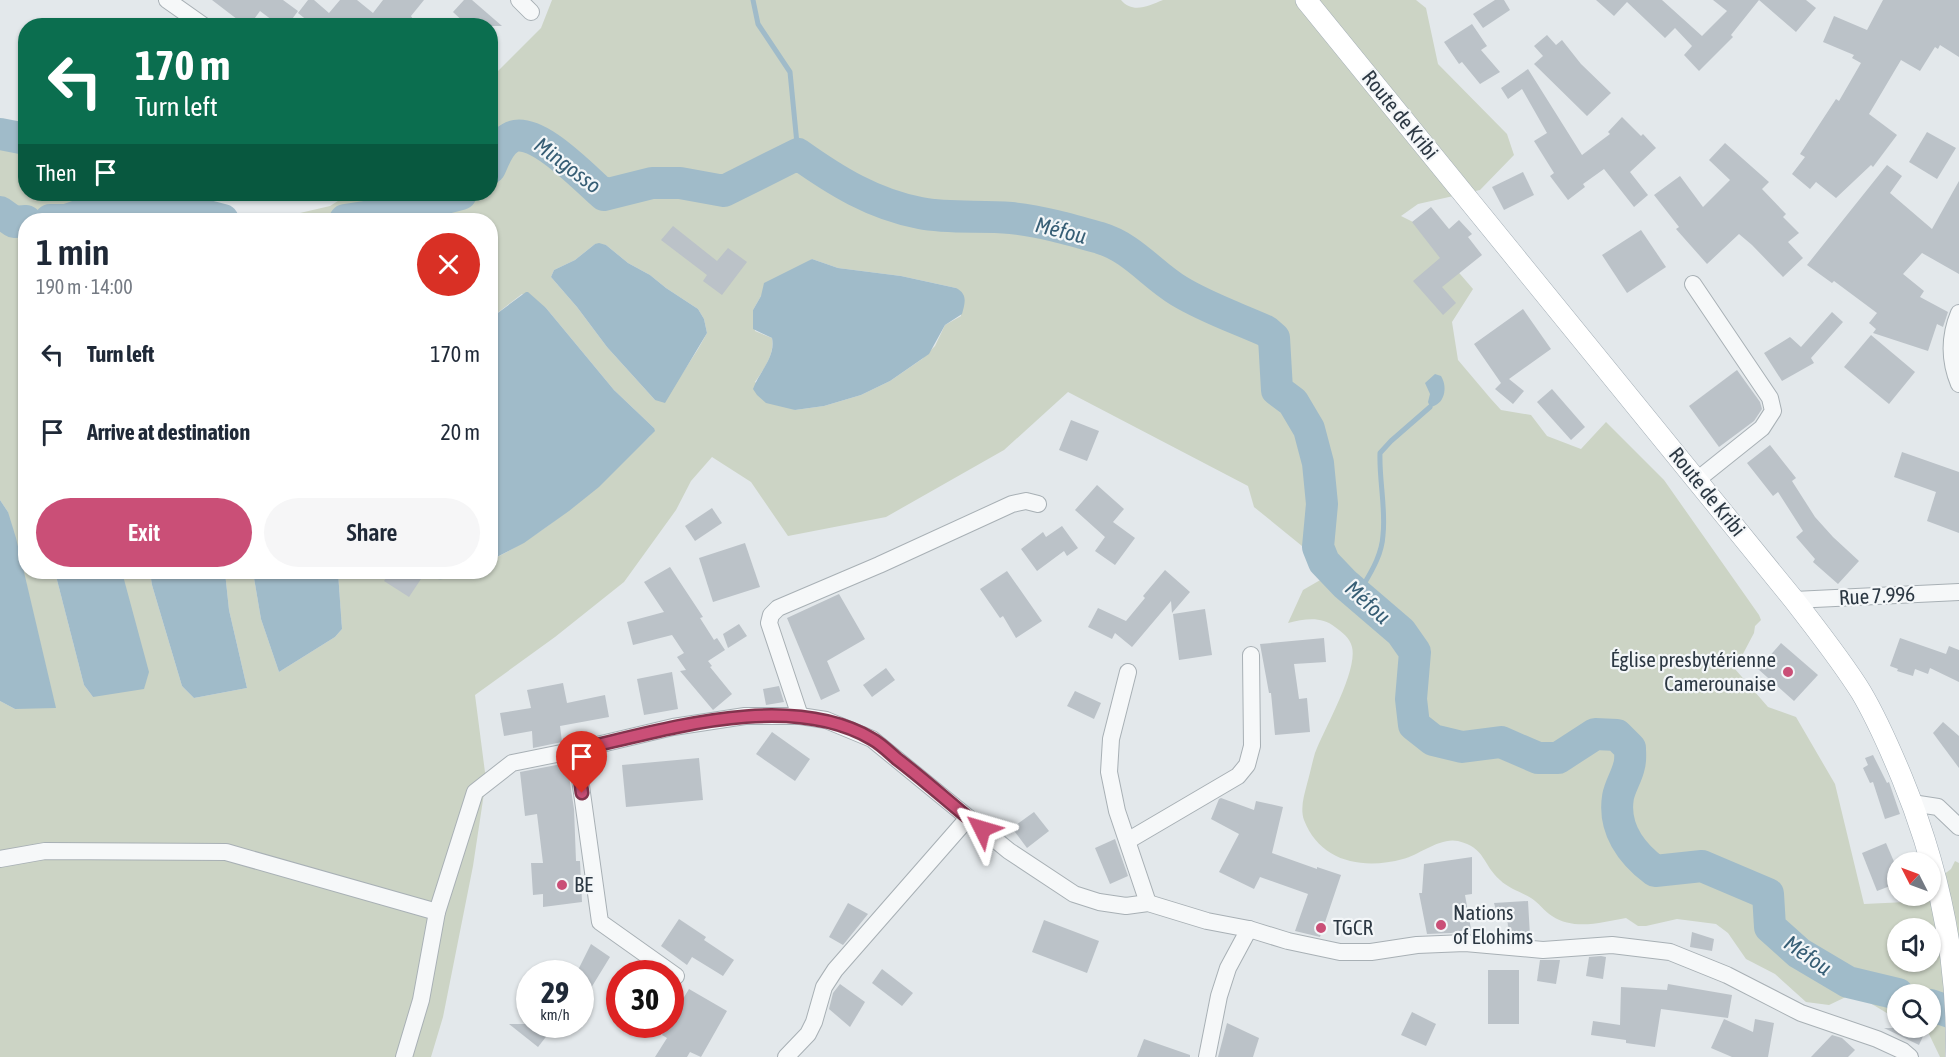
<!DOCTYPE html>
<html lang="en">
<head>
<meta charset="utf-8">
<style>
  :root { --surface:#fff; --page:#f6f6f7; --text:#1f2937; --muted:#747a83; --accent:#ca4f77 }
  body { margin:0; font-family:"Asap Condensed",sans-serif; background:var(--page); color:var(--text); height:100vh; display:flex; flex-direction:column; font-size:22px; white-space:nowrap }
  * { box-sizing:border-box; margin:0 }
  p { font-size:20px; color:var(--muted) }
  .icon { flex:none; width:33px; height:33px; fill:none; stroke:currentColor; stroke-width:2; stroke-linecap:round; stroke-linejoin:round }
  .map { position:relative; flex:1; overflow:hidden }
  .drawer { position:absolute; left:18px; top:213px; width:480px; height:366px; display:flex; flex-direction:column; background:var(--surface); border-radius:24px; box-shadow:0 2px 4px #0004 }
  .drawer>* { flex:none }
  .banner { position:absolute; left:18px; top:18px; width:480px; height:183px; border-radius:24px; box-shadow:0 2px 4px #0004; background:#0b6e4f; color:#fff; overflow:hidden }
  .needle { width:39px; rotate:312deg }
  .buttons { position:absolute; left:1887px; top:852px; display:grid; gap:12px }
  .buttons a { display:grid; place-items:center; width:54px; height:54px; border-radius:50%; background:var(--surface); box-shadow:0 2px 4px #0004; font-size:30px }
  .speed { position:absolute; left:516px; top:960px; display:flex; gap:12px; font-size:30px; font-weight:700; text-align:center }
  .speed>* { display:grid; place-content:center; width:78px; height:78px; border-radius:50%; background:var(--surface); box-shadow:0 2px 4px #0004; line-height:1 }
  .speed small { font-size:15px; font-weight:400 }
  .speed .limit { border:9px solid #d22; background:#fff; color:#111 }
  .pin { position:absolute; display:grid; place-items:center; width:51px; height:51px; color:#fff; margin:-62px -26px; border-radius:50% 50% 50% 0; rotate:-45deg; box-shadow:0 0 6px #0007 }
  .pin .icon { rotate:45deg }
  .me { position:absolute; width:66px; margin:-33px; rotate:310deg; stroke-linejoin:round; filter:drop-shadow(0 0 4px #0008) }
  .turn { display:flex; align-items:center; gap:21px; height:126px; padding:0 18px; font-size:27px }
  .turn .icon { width:78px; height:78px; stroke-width:2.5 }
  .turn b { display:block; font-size:42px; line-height:51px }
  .then { display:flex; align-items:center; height:57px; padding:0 18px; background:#0003; gap:12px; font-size:22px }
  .round { display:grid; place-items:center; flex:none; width:63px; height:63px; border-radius:32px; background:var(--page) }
  .headline { display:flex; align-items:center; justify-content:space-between; height:102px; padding:0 18px }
  h1 { font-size:36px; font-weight:600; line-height:45px }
  .button { display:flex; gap:12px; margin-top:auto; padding:12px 18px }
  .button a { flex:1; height:69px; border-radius:36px; background:var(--accent); color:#fff; font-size:24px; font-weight:600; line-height:69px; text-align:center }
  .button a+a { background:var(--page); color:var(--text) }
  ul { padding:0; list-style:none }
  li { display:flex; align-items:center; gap:18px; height:78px; padding:0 18px }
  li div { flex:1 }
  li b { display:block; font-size:22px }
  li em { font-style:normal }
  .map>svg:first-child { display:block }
  .green { fill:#ccd4c5; fill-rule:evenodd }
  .water { fill:#a0bbc9 }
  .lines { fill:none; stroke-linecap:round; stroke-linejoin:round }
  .stream { stroke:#a0bbc9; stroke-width:5 }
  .river { stroke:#a0bbc9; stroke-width:32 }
  .building { fill:#bbc2c8 }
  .minor-casing { stroke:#a8b0b5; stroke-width:18 }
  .major-casing { stroke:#a3aeb6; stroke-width:22 }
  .minor { stroke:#f6f8f9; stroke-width:16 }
  .major { stroke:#fff; stroke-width:21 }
  .route-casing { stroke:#83334d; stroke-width:15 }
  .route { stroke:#ca4f77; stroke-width:10 }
  .poi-dot { fill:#ca4f77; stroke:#f3f6f8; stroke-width:2 }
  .labels { text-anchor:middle; stroke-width:4.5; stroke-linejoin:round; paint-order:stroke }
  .street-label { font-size:21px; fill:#2c3843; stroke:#f3f6f8 }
  .poi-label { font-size:21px; fill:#2c3843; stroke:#f3f6f8; text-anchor:start }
  .water-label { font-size:22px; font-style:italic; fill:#375e75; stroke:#f3f6f8 }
</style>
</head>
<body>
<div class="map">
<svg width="1959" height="1057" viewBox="0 0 1959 1057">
  <rect width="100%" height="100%" fill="#e3e8eb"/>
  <path class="green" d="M 552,0 L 1121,0 C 1133,14 1148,6 1163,0 L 1416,0 L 1426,8 L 1438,64 L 1507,134 L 1514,155 L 1480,190 L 1418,204 L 1401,216 L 1417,224 L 1473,289 L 1452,322 L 1458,360 L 1491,399 L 1501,410 L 1531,415 L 1547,436 L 1581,449 L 1606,422 L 1664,480 L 1759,615 L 1761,620 L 1755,626 L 1754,633 L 1735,669 L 1768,707 L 1796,717 L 1835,784 L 1864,904 L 1906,902 L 1915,896 L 1930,896 L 1931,884 L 1951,869 L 1955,861 L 1959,863 L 1959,1057 L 1940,1057 L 1928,1032 L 1922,1028 L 1930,1028 L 1930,994 L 1898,994 L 1897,1016 L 1890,1015 L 1857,995 L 1850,995 L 1829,1005 L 1806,1002 L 1775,974 L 1746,959 L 1728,933 L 1716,924 L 1677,919 L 1646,926 L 1638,926 L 1626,918 C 1602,922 1575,931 1552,916 C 1544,911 1539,903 1531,898 C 1521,892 1508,888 1500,880 C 1482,864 1486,848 1458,841 C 1440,837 1419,855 1403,859 C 1363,870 1320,862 1304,820 C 1300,808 1304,796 1307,784 C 1310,774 1312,763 1315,753 C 1324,729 1358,671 1352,647 C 1350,638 1342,632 1335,627 C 1321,616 1305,619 1288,623 L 1303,590 L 1322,579 L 1302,546 L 1254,507 L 1248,486 L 1068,392 L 1004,450 L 886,517 L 788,536 L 751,482 L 712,457 L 691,481 L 676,510 L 624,582 L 555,637 L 475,695 L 486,780 L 473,866 L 443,1017 L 431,1057 L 0,1057 L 0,701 L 15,709 L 8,512 L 0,500 L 0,127 L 25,132 L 26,194 L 189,194 L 209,211 L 274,219 L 330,206 L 349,194 L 490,194 L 491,78 L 541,28 ZM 26,220 L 490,220 L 491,318 L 522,294 L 546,308 L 614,390 L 654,428 L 650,436 C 599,483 554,530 491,560 L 490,572 L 467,572 L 457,577 L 422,575 L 415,572 L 338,572 L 342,629 L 335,637 L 279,672 L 261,619 L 253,572 L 225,572 L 229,610 L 247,688 L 194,698 L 182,686 L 152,585 L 150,572 L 122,572 L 126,592 L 93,697 L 84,685 L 55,572 L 26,572 ZM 595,244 L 606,245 L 628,263 L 650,275 L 666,288 L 698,309 L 704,319 L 707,333 L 698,349 L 680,377 L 655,400 L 607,347 L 577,307 L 551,277 L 554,270 L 575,260 ZM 812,259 L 838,268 L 901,276 L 956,288 L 961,316 L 945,325 L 935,346 L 922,359 L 890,381 L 861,395 L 824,406 L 795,410 L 755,382 C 764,369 775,354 772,338 L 755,331 L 753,310 L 761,296 ZM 1898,928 L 1930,928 L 1930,962 L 1898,962 Z"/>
  <g class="water">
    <polygon points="599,243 606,245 628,263 650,275 666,288 698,309 704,319 707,333 665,403 655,400 607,347 577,307 551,277 554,270 575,260 595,244"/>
    <path d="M 812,259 L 838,268 L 901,276 L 956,288 C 968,294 965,303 962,314 L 945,325 L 929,354 L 890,381 L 861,395 L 824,406 L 795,410 L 766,403 L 757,395 L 753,389 C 759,372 776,357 772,338 L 753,329 L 753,310 L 761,296 L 764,283 Z"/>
    <polygon points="526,292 528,292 546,308 614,390 654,428 655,431 599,487 569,511 524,543 491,560 491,318"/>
    <path d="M 1435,374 L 1441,376 C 1448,387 1445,405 1430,407 L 1428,402 L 1430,394 L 1425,383 Z"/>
    <polygon points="0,500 8,512 16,538 56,708 15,709 0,701"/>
    <polygon points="55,572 122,572 149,672 144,689 93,697 84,685"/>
    <polygon points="150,572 225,572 229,610 247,688 194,698 182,686 152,585"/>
    <polygon points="253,572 338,572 342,629 335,637 279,672 261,619"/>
    <path d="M 415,572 L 467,572 C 447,581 435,582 415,572 Z"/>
  </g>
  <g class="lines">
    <g class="stream">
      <polyline points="753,0 758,24 790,72 798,154"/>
      <path d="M 1364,584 C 1373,569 1382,553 1383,535 C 1386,509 1379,480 1380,453 L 1391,441 L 1430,407"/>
    </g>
    <g class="river">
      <polyline points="0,134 26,139"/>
      <path d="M 490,168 C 495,157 499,144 510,138 C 534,123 586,180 604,195 L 652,183 L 680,183 L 724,191 L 798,154 C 836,181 873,204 920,213 C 950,219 981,215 1011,218 C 1041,221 1072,230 1100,238 C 1133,248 1151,274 1179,291 C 1207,308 1237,318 1266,331 L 1274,338 L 1277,390 L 1293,402 L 1309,429 L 1318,463 L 1322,504 L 1318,547 L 1324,562 L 1345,584 L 1401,632 L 1415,652 L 1411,699 L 1414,725 L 1433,740 L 1462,747 L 1501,742 L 1538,758 L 1558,758 L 1595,734 L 1617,735 L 1630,748 C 1630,753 1631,760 1629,766 C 1627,776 1620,786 1618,797 C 1613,828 1631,853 1655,871 L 1702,866 L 1768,894 L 1770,927 L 1799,953 L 1848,982 L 1898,994"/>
      <polyline points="0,212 14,222 26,221"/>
      <polyline points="50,220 66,220 89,212 149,204 196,213 223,220"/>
      <polyline points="345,220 384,214 461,194"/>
      <polyline points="1930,1005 1959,1015"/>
    </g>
  </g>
  <g class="building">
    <polygon points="212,0 283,0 298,11 287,26 280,26 260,11 249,26 246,26"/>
    <polygon points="308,0 314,0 329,13 340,0 357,0 373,13 383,0 424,0 411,16 417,26 314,26 298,13"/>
    <polygon points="464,0 472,0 502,26 468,26 453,12"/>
    <polygon points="1495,0 1504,0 1510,10 1483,28 1473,14"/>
    <polygon points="1596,0 1662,0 1702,36 1727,11 1713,0 1806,0 1816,8 1796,32 1759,0 1731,35 1733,37 1699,71 1684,55 1692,46 1675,28 1665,38 1627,2 1614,16"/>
    <polygon points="1883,0 1959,0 1959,57 1940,45 1938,49 1935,47 1920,71 1901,60 1869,114 1897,135 1873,167 1871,165 1836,198 1816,182 1810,189 1792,174 1805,157 1800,154 1836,99 1839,101 1861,63 1852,58 1854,55 1823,42 1834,16 1867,30"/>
    <polygon points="1472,24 1487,46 1481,50 1500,72 1480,84 1462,62 1459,64 1444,42"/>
    <polygon points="1547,35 1556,45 1562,40 1581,64 1611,93 1587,116 1534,64 1543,56 1534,46"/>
    <polygon points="1528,69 1582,155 1610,134 1608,132 1622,117 1641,136 1643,134 1656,148 1630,172 1648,195 1634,207 1604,169 1583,184 1585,187 1568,200 1550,176 1554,173 1534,141 1547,133 1522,89 1508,99 1501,88"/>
    <polygon points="1927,132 1956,148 1937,179 1909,162"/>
    <polygon points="1725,143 1769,182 1762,189 1786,214 1783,217 1799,233 1788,242 1803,258 1783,277 1752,245 1739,234 1707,264 1676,229 1679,227 1654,195 1680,176 1703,207 1730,180 1709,160"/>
    <polygon points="1887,165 1902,176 1890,193 1932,229 1959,181 1959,274 1922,253 1903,274 1924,291 1920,297 1948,312 1943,327 1937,324 1928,351 1873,333 1876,329 1869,323 1877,313 1834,281 1832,283 1807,265"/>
    <polygon points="1523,172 1534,195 1504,210 1492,187"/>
    <polygon points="1431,207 1449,229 1459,220 1472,234 1468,237 1482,255 1442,287 1456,303 1443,315 1413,281 1440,258 1412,222"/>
    <polygon points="673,226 717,261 728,248 747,262 722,295 703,281 707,275 661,240"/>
    <polygon points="1641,230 1666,267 1627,293 1602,255"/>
    <polygon points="1523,309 1551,349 1509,379 1524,391 1513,404 1495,389 1501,383 1474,344"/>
    <polygon points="1832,312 1843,322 1811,358 1814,363 1782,381 1764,353 1790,337 1801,347"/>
    <polygon points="1871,335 1915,372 1889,404 1844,367"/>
    <polygon points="1737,370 1760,402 1762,409 1754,421 1719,447 1689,406"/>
    <polygon points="1552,389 1585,427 1571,440 1537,402"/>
    <polygon points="1071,420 1099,431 1087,461 1059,450"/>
    <polygon points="1770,445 1796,478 1792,481 1815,517 1833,537 1859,561 1838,584 1813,562 1815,559 1796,537 1803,531 1778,492 1773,496 1747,463"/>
    <polygon points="1902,452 1959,472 1959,533 1927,521 1936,492 1894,477"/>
    <polygon points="1097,485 1124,509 1113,522 1135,538 1115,565 1095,551 1105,537 1075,510"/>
    <polygon points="712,508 722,523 695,541 685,526"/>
    <polygon points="1062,526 1078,548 1067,556 1064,551 1037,571 1021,549 1043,532 1046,537"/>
    <polygon points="745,543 760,587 713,602 699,558"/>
    <polygon points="670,567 703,617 700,618 714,640 717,638 725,650 708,661 712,666 710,667 732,694 713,710 680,671 686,670 677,657 684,653 672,635 633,645 627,622 664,612 644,582"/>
    <polygon points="1165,570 1190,592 1172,613 1171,601 1132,647 1115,633 1112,639 1088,627 1098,608 1126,621 1145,598 1143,596"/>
    <polygon points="1007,571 1042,621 1016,638 1003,616 1000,618 980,589"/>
    <polygon points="390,572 408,572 421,579 409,597 384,581"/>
    <polygon points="839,594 865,639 827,661 840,691 821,700 787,618"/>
    <polygon points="1205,609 1212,655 1179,660 1173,614"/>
    <polygon points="739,624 747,636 728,648 723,634"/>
    <polygon points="1324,638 1326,662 1294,664 1299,699 1307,698 1310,732 1275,735 1271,693 1269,693 1260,644"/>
    <polygon points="1900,638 1946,654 1949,646 1959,650 1959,682 1930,668 1928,674 1915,669 1913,676 1897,671 1898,669 1890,666"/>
    <polygon points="1781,643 1818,675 1794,701 1758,669"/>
    <polygon points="886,668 895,680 872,697 863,685"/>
    <polygon points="672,672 678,709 644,715 637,679"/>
    <polygon points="563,683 567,703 605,695 609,717 560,726 562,742 533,748 532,731 504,736 500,713 531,708 527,690"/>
    <polygon points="779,686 784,702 766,705 763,689"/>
    <polygon points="1075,691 1101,703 1094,719 1067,706"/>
    <polygon points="1943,722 1959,736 1959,768 1933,733"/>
    <polygon points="772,732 810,759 795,781 756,754"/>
    <polygon points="1873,755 1887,783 1889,782 1900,814 1885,819 1873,782 1870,783 1863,768 1868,765 1865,758"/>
    <polygon points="699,758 703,800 626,807 622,765"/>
    <polygon points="567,763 574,809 576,861 580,861 582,902 543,907 543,894 533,895 531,863 543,863 537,814 525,816 520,772"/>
    <polygon points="1221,798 1254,810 1256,801 1283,807 1272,853 1317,869 1317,867 1341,875 1320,937 1295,931 1308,894 1260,877 1254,889 1219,872 1239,834 1211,819 1219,799"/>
    <polygon points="1034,812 1049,831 1027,848 1012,828"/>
    <polygon points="1115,839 1128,876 1110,884 1095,848"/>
    <polygon points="1886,843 1898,871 1898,883 1877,891 1862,853"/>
    <polygon points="1472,857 1472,894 1465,895 1471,929 1451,933 1427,934 1419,893 1422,893 1424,864"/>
    <polygon points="1528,901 1530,936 1509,936 1507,917 1498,918 1494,903"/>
    <polygon points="848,903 868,914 843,945 829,937"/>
    <polygon points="679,919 706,937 704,940 734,960 723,976 692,957 687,965 661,946"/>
    <polygon points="1044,920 1099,941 1087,973 1032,952"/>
    <polygon points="1692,932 1714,939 1712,951 1690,947"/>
    <polygon points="591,944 610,957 580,1006 580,974 576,974"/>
    <polygon points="1601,956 1606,957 1603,979 1586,976 1589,957"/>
    <polygon points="1540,960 1560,960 1556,984 1537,981"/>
    <polygon points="882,969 913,993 902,1006 872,983"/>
    <rect x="1488" y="970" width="31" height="54"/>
    <polygon points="840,984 865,1002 850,1027 829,1009 833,993"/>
    <polygon points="1668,984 1732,995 1728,1018 1661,1009 1655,1047 1626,1043 1626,1040 1591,1035 1593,1021 1620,1025 1621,987 1667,990"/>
    <polygon points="689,989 727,1011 701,1057 690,1052 687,1057 655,1057 667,1038 662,1035 668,1024 670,1024 670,1020"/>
    <polygon points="1412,1012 1436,1024 1426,1046 1401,1035"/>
    <polygon points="1724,1019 1753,1032 1755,1019 1774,1023 1768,1057 1732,1057 1711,1048"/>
    <polygon points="1227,1023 1259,1038 1253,1057 1218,1057"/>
    <polygon points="509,1024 556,1024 538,1047"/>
    <polygon points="1884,1028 1916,1028 1925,1032 1919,1045"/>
    <polygon points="1832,1035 1842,1038 1855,1050 1848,1057 1811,1057"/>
    <polygon points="1144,1039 1190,1055 1190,1057 1137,1057"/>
  </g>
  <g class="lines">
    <g class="minor-casing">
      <g id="minor">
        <polyline points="167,0 204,26"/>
        <polyline points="519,0 531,12"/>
        <polyline points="1693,284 1770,398 1773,411 1762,428 1697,480"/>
        <path d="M 1959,313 C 1949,337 1949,360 1959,384"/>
        <polyline points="1794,600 1959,592"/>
        <polyline points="1128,672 1111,739 1109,772 1117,811 1148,903"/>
        <polyline points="800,716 769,623 771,615 778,608 879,565 1012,504 1026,501 1038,504"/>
        <polyline points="576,750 600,922 676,976"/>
        <polyline points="1912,803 1938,807 1959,827"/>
        <polyline points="1129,840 1238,776 1247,765 1252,746 1251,655"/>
        <polyline points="0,859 45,851 226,852 437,912"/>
        <polyline points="404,1057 421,1000 437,912 475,792 512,763 576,750 673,727 745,716 800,716 826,720 872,739 1009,851 1074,894 1099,902 1126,906 1148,903 1207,921 1249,929 1288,941 1340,952 1371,952 1417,945 1465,943 1543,950 1612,945 1670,952 1727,975 1801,1013 1877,1039 1903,1051 1910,1057"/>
        <polyline points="786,1057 808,1034 814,1022 824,987 835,970 968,818"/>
        <polyline points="1207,1057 1219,996 1228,968 1249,929"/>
      </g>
    </g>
    <g class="major-casing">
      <path id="major" d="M 1306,0 L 1794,600 C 1817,630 1841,660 1861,692 C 1877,719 1890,749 1902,778 C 1939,868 1959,959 1956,1057"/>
    </g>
    <use href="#minor" class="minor"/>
    <use href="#major" class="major"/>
  </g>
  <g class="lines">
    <g class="route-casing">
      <path id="route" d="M 582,793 L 576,750 C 665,730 788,690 872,739 C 881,744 889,752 897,759 C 926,781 953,806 982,829"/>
    </g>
    <use href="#route" class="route"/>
  </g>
  <g class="poi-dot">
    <circle cx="1788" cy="672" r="6"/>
    <circle cx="562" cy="885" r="6"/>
    <circle cx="1441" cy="925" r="6"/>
    <circle cx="1321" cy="928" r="6"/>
  </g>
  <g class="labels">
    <g class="street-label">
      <text transform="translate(1400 115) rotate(51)" y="7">Route de Kribi</text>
      <text transform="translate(1707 492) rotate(51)" y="7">Route de Kribi</text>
      <text transform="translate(1877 596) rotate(-3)" y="7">Rue 7.996</text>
    </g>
    <g class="poi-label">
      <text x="1776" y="667" text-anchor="end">Église presbytérienne<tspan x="1776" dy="24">Camerounaise</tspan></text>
      <text x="574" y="892">BE</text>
      <text x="1453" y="920">Nations<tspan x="1453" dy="24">of Elohims</tspan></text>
      <text x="1333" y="935">TGCR</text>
    </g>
    <g class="water-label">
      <text transform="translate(568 165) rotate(37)" y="8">Mingosso</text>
      <text transform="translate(1061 230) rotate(14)" y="8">Méfou</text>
      <text transform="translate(1368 602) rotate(42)" y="8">Méfou</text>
      <text transform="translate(1808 955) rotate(35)" y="8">Méfou</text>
    </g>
  </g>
</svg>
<div class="buttons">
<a><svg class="needle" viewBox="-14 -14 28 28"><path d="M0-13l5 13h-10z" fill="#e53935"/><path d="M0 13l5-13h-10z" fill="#747a83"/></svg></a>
<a><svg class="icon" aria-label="sound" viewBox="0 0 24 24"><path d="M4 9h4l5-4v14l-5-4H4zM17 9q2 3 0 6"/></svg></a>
<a><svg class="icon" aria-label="search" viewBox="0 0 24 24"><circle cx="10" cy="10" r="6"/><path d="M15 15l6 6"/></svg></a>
</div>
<div class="speed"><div>29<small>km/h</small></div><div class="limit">30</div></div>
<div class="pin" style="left:582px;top:793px;background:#d93025"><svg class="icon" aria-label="arrive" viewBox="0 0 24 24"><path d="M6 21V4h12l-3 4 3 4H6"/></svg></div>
<svg class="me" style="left:982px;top:829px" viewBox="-20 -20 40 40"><path d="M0-17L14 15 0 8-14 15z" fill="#ca4f77" stroke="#fff" stroke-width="4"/></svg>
<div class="banner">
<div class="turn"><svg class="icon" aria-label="left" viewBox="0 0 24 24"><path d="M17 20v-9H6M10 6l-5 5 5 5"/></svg><div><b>170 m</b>Turn left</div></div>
<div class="then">Then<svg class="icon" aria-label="arrive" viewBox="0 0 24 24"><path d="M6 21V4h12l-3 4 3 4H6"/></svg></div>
</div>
<section class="drawer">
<div class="headline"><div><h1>1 min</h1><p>190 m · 14:00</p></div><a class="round" style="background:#d93025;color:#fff"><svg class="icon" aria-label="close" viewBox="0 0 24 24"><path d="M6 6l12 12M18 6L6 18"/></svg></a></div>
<ul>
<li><svg class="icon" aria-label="left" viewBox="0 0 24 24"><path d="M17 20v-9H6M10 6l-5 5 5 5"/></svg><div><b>Turn left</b></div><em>170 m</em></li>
<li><svg class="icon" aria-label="arrive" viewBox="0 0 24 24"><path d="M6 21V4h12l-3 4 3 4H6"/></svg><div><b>Arrive at destination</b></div><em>20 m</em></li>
</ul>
<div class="button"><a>Exit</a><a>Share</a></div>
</section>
</div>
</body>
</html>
